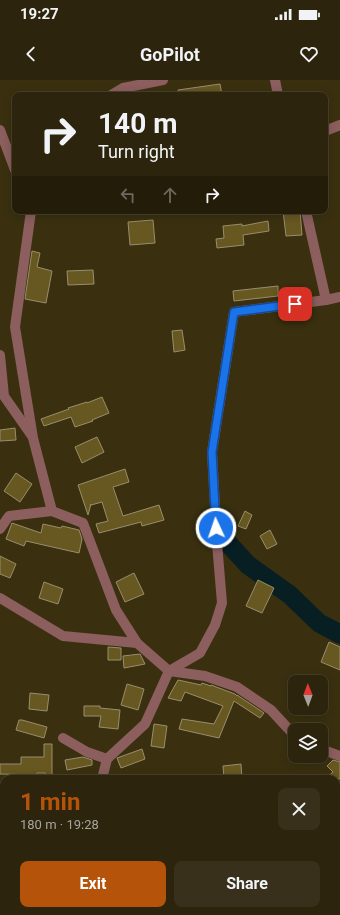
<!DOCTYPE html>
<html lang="en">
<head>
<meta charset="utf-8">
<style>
  :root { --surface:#2c240c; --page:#38301a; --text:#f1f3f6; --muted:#a6a49d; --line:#48412d; --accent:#b45309 }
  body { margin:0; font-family:Roboto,sans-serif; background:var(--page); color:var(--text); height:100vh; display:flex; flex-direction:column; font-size:15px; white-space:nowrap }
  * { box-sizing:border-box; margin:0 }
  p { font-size:13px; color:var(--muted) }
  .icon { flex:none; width:22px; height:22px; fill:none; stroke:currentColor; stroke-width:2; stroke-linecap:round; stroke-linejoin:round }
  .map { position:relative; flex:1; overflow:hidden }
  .drawer { position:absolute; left:0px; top:695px; width:340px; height:140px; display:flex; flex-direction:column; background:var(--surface); border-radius:12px 12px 0 0; box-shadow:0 2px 10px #0003,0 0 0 1px var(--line) }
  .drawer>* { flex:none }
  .guide { position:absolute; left:12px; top:12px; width:316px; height:122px; border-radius:8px; box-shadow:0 2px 10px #0003,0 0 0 1px var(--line); background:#2c240c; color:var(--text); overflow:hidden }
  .needle { width:26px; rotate:359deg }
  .tools { position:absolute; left:288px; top:595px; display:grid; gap:8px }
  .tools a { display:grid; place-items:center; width:40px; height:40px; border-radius:8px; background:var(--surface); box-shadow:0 2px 10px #0003,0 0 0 1px var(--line); font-size:20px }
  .pin { position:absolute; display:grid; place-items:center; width:34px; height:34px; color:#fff; margin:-17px; border-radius:8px; box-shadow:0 2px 6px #0006 }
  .me { position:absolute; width:44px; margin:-22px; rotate:357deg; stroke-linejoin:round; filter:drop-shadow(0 0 3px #0008) }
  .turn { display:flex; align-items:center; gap:14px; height:84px; padding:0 20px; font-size:18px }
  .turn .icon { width:52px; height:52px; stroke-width:2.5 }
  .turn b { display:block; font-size:28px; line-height:34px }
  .lanes { display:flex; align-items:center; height:38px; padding:0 20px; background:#0003; justify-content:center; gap:20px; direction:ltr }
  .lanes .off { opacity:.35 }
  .round { display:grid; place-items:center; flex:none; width:42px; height:42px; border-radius:8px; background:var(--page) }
  .headline { display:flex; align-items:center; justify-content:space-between; height:68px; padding:0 20px }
  h1 { font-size:24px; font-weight:700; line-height:30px; color:var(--accent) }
  .button { display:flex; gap:8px; margin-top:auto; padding:8px 20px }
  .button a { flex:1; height:46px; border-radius:8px; background:var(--accent); color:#fff; font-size:16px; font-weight:700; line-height:46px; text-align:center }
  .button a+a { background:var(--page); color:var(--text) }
  .status { display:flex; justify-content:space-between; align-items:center; height:28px; padding:0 20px; background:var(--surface); direction:ltr }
  .status svg { height:11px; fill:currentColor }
  header { display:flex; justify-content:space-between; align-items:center; height:52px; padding:0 20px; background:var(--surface); font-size:18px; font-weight:700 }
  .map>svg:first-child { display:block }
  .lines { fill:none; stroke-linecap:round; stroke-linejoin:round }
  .river { stroke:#071e23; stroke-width:19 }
  .building { fill:#675720; stroke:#998e6c }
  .street { stroke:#8c5e5e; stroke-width:10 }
  .route-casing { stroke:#114b97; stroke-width:10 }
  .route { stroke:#1a73e8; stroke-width:7 }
</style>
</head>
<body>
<div class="status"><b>19:27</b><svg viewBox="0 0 49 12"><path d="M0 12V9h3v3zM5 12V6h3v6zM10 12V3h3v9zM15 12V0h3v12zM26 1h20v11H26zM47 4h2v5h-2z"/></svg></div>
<header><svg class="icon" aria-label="back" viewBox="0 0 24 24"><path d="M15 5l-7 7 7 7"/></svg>GoPilot<svg class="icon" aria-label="heart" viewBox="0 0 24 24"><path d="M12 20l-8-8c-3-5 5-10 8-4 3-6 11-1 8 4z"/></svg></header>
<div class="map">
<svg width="340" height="835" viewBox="0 0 340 835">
  <rect width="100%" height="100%" fill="#3a3010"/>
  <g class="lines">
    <polyline class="river" points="226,461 248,485 290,515 319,543 340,554"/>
  </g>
  <g class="building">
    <polygon points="220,4 222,15 179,15 178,10"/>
    <polygon points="283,131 300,131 302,155 286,156"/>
    <polygon points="153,140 155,163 130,165 128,142"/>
    <polygon points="268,141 269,151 243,155 244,165 217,168 216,159 224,158 223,146 242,144 242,146"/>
    <polygon points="32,171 40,173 37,187 52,191 46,223 25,219"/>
    <polygon points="93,190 94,204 68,205 67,191"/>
    <polygon points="278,206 278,216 234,221 233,211"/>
    <polygon points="182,250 185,270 174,272 172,251"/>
    <polygon points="102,317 109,333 92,340 93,341 75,347 71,337 44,346 41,339 69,329 68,328 87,322 87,323"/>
    <polygon points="15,348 16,360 0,361 0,350"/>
    <polygon points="97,357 104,372 82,383 75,367"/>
    <polygon points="125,389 129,402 113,407 123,436 159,425 164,440 142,446 141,442 99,453 96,444 108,441 102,422 91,425 91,424 88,435 78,405"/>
    <polygon points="16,393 32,404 20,422 4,411"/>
    <polygon points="245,431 252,435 246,449 238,446"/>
    <polygon points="12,443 41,453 43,444 61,448 62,446 79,450 82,459 79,473 26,461 24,466 6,459"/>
    <polygon points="270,450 277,464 267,469 260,456"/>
    <polygon points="0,476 16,484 10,498 0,494"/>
    <polygon points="134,493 144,514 125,522 116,502"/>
    <polygon points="258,500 274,508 262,533 246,526"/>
    <polygon points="44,502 63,509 58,524 39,518"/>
    <polygon points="329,562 340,567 340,590 321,582"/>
    <polygon points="108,567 121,568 121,580 108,580"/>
    <polygon points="140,574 145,584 124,588 123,576"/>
    <polygon points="178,600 201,605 202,603 211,606 211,605 235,614 237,616 237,615 264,633 260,638 234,621 219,658 179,649 182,639 214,644 223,626 185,612 181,621 168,618"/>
    <polygon points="127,604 144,609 138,630 121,625"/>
    <polygon points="30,613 49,615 47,631 29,629"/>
    <polygon points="84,626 100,626 100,628 120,630 118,649 99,647 101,636 84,636"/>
    <polygon points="19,640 22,640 47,647 44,658 16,650"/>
    <polygon points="154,644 167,646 164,668 151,666"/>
    <polygon points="44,664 52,664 52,699 45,699 45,693 37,693 37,695 0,694 0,684 21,684 21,677 44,677"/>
    <polygon points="142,669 145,679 121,688 117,678"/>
    <polygon points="83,677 92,680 92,685 67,690 65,680"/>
    <polygon points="333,680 340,682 340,699 325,699 333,692 327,686"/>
    <polygon points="241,684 242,699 224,699 223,686"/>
  </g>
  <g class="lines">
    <g class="street">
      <polyline points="275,0 278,15"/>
      <polyline points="111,15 123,8 163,0"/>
      <polyline points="0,50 15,90"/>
      <polyline points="325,51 340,45"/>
      <polyline points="31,131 15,247 33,358 52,431"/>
      <polyline points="306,131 326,220 340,217"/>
      <polyline points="0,275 4,316 32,356"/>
      <polyline points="0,449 9,436 52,431 83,443 116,530 137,563"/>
      <polyline points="0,518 63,556 137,563 169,591 205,596 237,607 271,630 295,656"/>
      <polyline points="63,658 87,672 107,679"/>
      <polyline points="321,669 340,676"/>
      <polyline points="102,699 107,679 145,644 169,591 200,573 215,545 222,523 217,463 212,372 234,232 326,220"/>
      <polyline points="0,730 4,735"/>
      <polyline points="0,781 4,775"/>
      <polyline points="0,830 4,830"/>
      <polyline points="122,831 123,835"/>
    </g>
  </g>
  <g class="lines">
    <g class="route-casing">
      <polyline id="route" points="216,448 212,372 234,232 295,224"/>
    </g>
    <use href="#route" class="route"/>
  </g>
</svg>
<div class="tools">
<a><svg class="needle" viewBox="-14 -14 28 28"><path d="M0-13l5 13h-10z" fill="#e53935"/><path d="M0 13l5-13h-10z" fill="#a6a49d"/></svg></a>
<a><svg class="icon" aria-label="layers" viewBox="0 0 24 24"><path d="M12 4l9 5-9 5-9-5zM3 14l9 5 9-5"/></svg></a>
</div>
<div class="pin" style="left:295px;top:224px;background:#d93025"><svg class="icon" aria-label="arrive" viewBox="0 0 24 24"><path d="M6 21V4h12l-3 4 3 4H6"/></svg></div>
<svg class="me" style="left:216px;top:448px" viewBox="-20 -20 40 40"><circle r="17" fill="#1a73e8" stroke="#fff" stroke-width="3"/><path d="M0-11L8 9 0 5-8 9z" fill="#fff"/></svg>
<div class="guide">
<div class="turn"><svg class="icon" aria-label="right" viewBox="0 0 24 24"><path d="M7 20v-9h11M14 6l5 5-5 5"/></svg><div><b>140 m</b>Turn right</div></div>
<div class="lanes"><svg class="icon off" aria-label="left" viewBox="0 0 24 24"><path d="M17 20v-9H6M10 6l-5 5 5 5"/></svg><svg class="icon off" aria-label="ahead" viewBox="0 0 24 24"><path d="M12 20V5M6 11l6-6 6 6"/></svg><svg class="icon" aria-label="right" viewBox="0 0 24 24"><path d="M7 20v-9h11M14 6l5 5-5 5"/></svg></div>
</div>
<section class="drawer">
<div class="headline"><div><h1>1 min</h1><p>180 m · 19:28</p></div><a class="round"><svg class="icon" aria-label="close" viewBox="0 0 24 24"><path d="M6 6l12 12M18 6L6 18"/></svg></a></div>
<div class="button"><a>Exit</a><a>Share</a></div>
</section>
</div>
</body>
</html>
